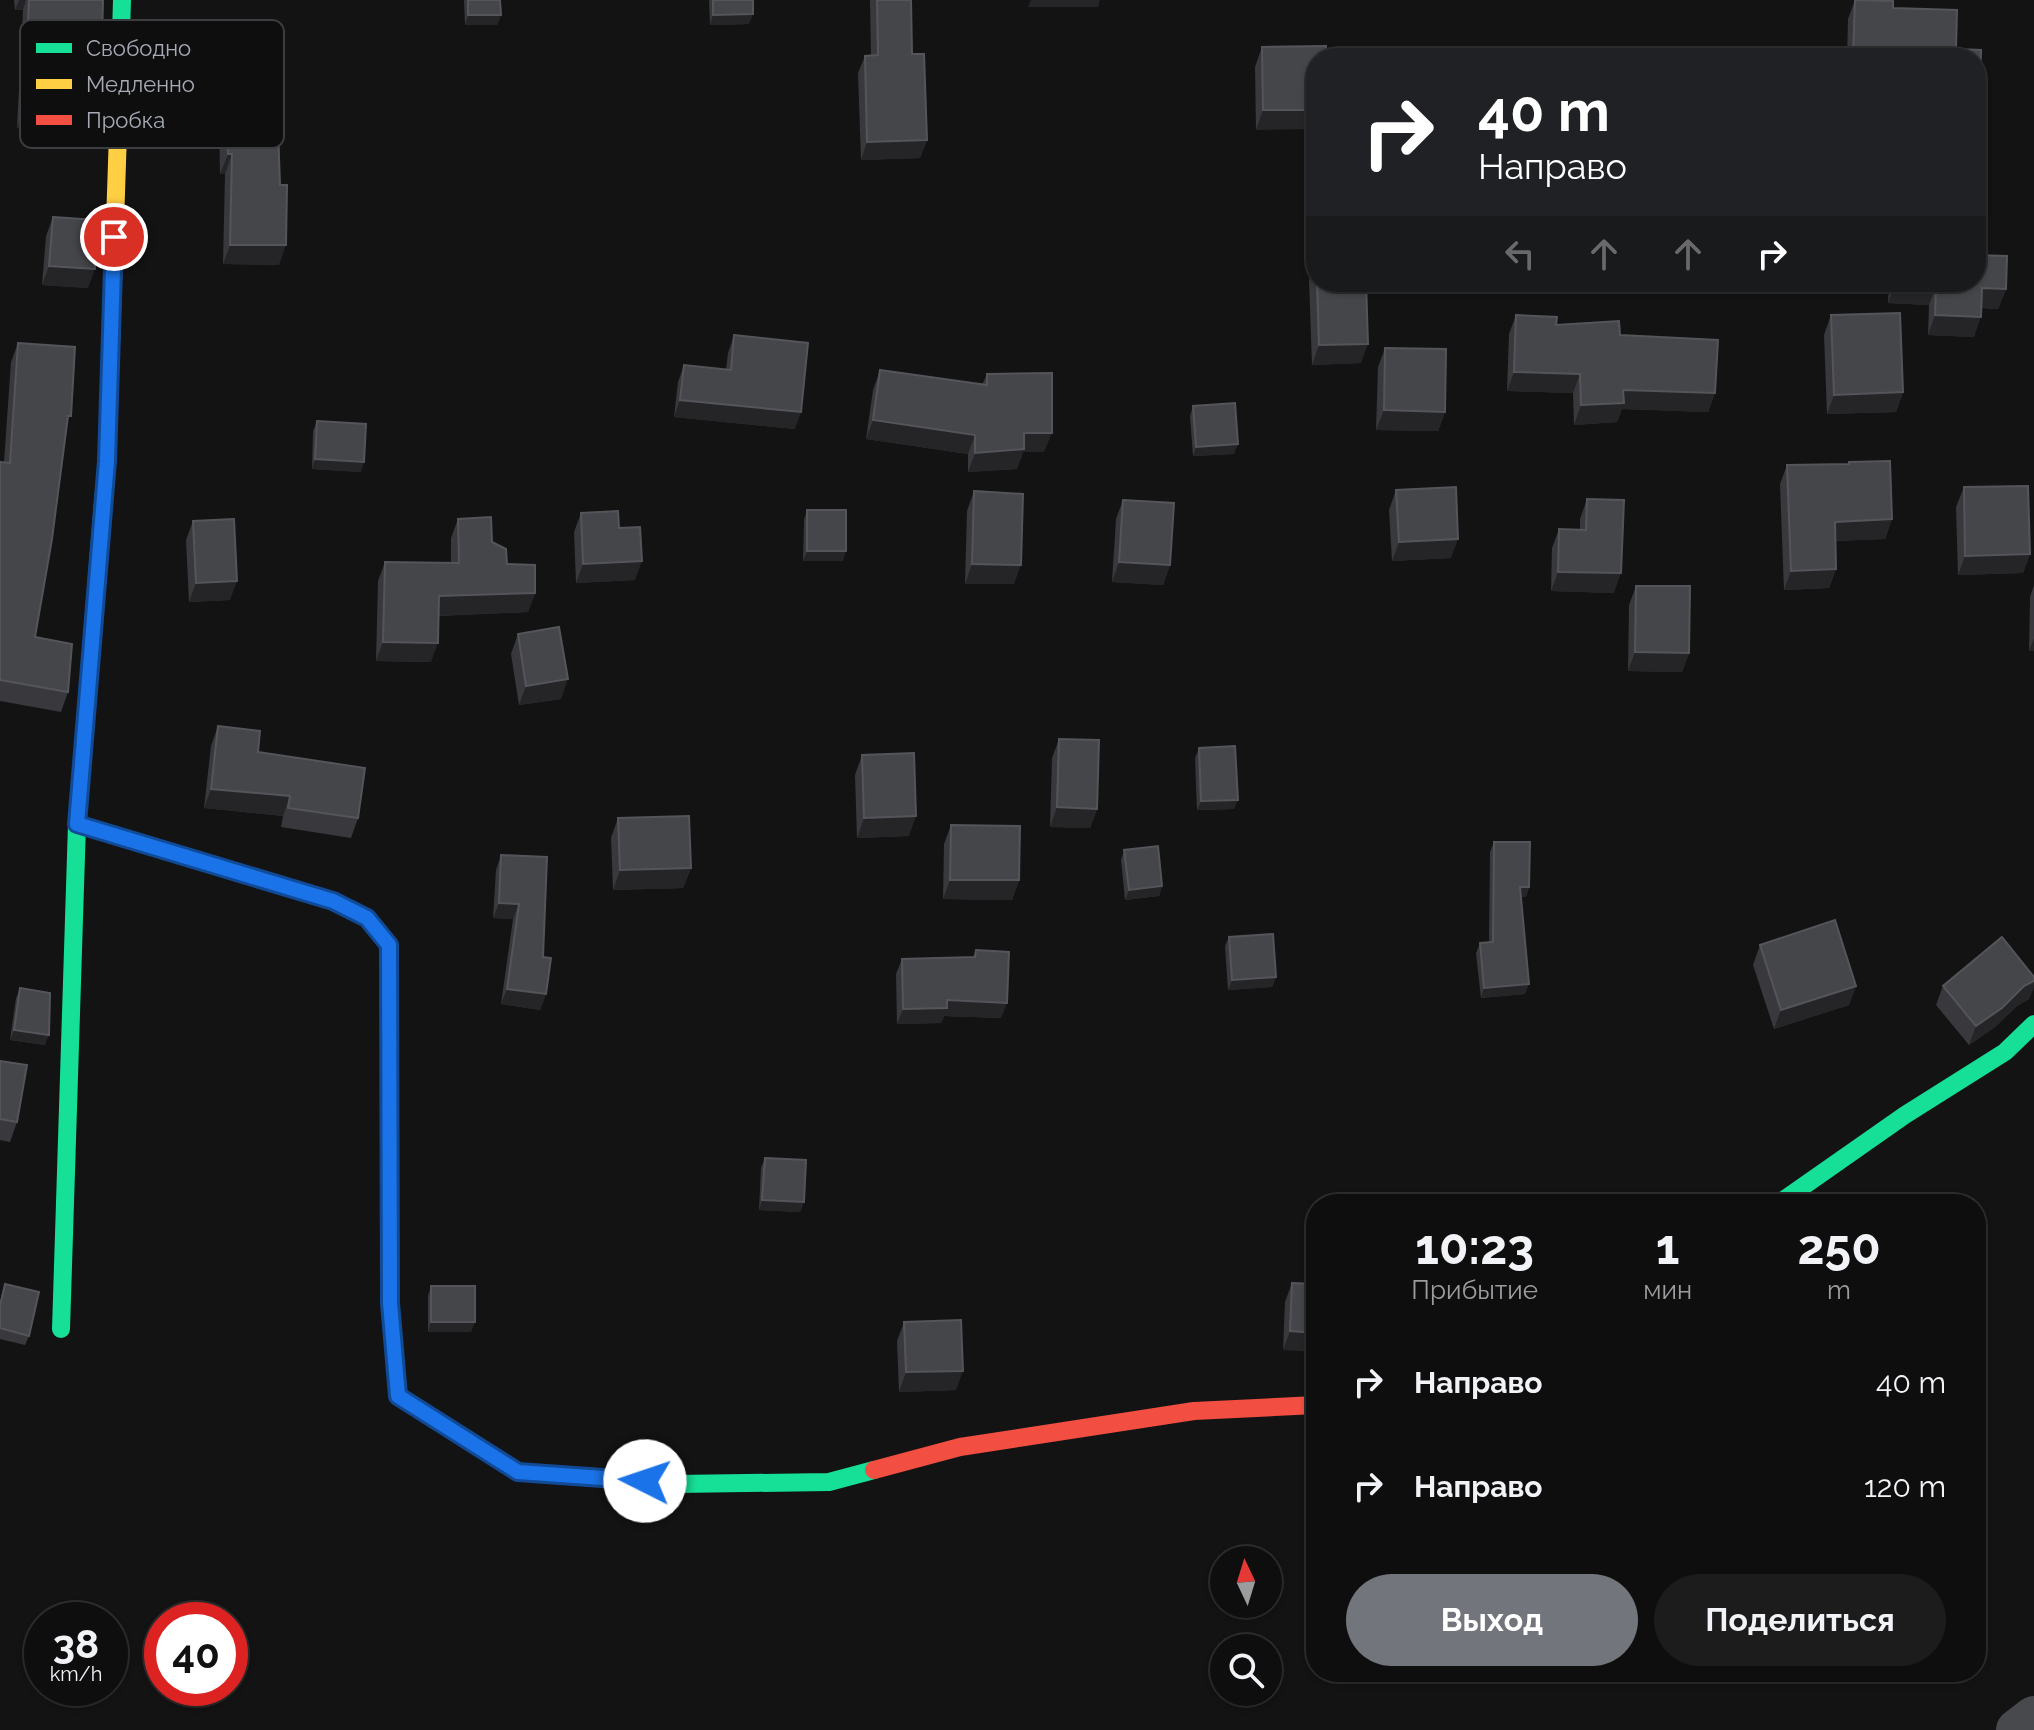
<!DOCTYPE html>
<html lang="ru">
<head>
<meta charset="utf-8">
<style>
  :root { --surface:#0e0e0f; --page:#1c1c1d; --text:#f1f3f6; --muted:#9b9c9e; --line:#2e2e2f; --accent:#72757c }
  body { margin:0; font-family:Raleway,sans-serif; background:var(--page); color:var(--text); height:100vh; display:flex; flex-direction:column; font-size:30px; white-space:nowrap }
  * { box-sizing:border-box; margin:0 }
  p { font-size:26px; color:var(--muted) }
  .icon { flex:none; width:44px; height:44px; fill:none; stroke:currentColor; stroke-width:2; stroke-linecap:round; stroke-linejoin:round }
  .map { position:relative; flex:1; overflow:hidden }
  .side { position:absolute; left:1306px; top:1194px; width:680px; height:488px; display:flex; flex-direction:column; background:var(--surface); border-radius:32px; box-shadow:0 2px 6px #0004,0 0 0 2px var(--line) }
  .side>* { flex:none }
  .guide { position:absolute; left:1306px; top:48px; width:680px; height:244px; border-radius:32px; box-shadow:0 2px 6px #0004,0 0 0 2px var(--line); background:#202124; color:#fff; overflow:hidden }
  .needle { width:52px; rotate:356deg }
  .controls { position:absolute; left:1210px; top:1546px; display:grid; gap:16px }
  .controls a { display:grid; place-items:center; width:72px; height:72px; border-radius:50%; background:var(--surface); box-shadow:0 2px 6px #0004,0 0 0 2px var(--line); font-size:40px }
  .speed { position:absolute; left:24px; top:1602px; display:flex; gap:16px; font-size:40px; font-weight:700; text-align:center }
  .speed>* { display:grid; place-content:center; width:104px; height:104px; border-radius:50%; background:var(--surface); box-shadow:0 2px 6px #0004,0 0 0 2px var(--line); line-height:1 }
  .speed small { font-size:20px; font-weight:400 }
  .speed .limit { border:12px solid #d22; background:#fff; color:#111 }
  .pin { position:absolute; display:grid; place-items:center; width:68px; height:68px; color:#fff; margin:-34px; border:4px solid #fff; border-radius:50%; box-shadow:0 2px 8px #0007 }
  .me { position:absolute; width:88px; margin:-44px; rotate:274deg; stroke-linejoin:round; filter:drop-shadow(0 0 6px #0008) }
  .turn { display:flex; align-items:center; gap:28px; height:168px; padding:0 40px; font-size:36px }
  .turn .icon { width:104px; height:104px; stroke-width:2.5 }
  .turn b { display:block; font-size:56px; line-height:68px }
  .lanes { display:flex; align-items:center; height:76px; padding:0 40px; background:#0003; justify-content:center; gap:40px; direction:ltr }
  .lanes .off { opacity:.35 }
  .eta { display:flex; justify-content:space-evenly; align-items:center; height:136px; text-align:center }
  .eta b { font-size:48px; font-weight:700; line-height:56px }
  .primary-button { display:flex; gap:16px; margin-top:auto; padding:16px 40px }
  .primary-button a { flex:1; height:92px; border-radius:48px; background:var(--accent); color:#fff; font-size:32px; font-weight:700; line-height:92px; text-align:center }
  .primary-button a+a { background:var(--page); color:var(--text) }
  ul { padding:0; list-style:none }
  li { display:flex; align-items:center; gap:24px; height:104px; padding:0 40px }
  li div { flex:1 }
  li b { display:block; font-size:30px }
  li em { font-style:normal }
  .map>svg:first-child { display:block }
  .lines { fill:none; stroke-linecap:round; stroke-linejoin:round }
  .street { stroke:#48494c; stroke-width:42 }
  .fast { stroke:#16e098; stroke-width:18 }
  .slow { stroke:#ffcf43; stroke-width:18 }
  .jam { stroke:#f24e42; stroke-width:18 }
  .wall { fill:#39393d }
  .shaded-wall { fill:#252527 }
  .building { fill:#45464a; stroke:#54555a; stroke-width:2 }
  .route-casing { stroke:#114b97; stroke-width:20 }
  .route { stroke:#1a73e8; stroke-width:14 }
  .key { fill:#0e0e0f; stroke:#3b3d41; stroke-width:2 }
  .key-label { font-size:22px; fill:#a5aab4 }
</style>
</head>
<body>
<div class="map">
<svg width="2034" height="1730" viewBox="0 0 2034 1730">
  <rect width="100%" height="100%" fill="#131314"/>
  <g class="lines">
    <polyline class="street" points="2017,1730 2034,1717"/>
    <g class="fast">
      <polyline points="118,133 122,0"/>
      <polyline points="301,891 333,901 367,918 389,945 390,1303 398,1396 518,1472 676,1484 829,1482 874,1470"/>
      <polyline points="1778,1204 1905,1115 2005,1052 2034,1024"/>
      <polyline points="61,1329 77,824 103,503"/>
    </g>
    <polyline class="slow" points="103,503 107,461 118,133"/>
    <g class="jam">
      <polyline points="77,824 301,891"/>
      <polyline points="874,1470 960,1447 1194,1411 1316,1405"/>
    </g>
  </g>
  <g class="wall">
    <polygon points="14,0 103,0 93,131 17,128 23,10 15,10"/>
    <polygon points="464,0 500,0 501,15 497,25 465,25"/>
    <polygon points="709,0 753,0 749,24 710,25"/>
    <polygon points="870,0 911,0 912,54 927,140 920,158 861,160 858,73 865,56 871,56"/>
    <polygon points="1855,0 1893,1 1893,8 1957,10 1956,49 1981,50 1980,98 1976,108 1976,58 1847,58 1848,19"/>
    <polygon points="1326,46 1256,130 1255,67 1262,47"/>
    <polygon points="226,99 279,265 223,264 225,174 220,174 219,119"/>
    <polygon points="53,217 88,288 42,285 46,236"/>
    <polygon points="1316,261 1316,282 1366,282 1361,363 1312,365 1309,280"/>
    <polygon points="1889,282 1976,282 2006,289 1998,309 1981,308 1974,337 1928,335 1929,305 1888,303"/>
    <polygon points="1516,315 1556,325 1620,335 1715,393 1708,412 1622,409 1617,422 1574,425 1573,393 1507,391 1509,334"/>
    <polygon points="1831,315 1903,392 1896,412 1827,414 1824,335"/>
    <polygon points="734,335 795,429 674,417 678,382 684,365 726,370 728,353"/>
    <polygon points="18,343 67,428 35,637 68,692 61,712 0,701 0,462 4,462 11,362"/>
    <polygon points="1385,348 1445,412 1438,431 1376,430 1378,367"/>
    <polygon points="880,370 982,385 987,374 1044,452 1023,452 1017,469 968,472 968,454 866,439 873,390"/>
    <polygon points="1193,406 1234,454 1193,456 1190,416"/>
    <polygon points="317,421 361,472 312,469 313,431"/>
    <polygon points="1787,465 1892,519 1885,539 1835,541 1836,569 1829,588 1784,590 1780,484"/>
    <polygon points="1964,487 2030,554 2023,573 1958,575 1956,507"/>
    <polygon points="1396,490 1451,558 1392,561 1389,510"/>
    <polygon points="974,491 1014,584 965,584 967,511"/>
    <polygon points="1587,499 1614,593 1551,591 1552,548 1559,529 1580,530 1580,519"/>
    <polygon points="1123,500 1170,565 1163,585 1112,582 1116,519"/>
    <polygon points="807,510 843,561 803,561 804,520"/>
    <polygon points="581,513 619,528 635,580 576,583 574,532"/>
    <polygon points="458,519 492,542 507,564 535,593 528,612 438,616 431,662 376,661 378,581 385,562 451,563 451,538"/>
    <polygon points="193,521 230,600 189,602 186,540"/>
    <polygon points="2034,585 2034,651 2029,651 2030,597"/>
    <polygon points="1636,586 1689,653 1682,672 1628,671 1629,605"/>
    <polygon points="518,634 561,699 519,705 511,654"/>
    <polygon points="218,726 358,818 351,838 281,827 283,816 204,808 211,746"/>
    <polygon points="1059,739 1097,809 1090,828 1050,827 1052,758"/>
    <polygon points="1199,748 1234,809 1197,810 1195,758"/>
    <polygon points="862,755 909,836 857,838 855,775"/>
    <polygon points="618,818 691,868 683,888 613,890 611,838"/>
    <polygon points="951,825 1019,880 1012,900 943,899 944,844"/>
    <polygon points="1494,842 1529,887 1526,897 1521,897 1525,994 1481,998 1476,953 1480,943 1489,942 1490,852"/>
    <polygon points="1124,850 1162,886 1159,896 1125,900 1121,860"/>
    <polygon points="501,855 543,957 546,994 540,1010 501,1004 513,919 493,918 496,870"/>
    <polygon points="1229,937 1276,977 1272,987 1228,990 1225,946"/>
    <polygon points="1760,945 1856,986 1849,1005 1774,1029 1753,965"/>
    <polygon points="976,950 1001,1018 944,1016 941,1023 897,1024 896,974 902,959 973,957"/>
    <polygon points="2034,977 2034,986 2029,999 2017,1006 1995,1027 1969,1045 1936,1005 1943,986"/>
    <polygon points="20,988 45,1045 10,1040 16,998"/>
    <polygon points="0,1061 17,1122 10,1142 0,1140"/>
    <polygon points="765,1158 804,1202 800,1212 759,1210 761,1168"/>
    <polygon points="1292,1283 1316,1284 1283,1350 1285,1302"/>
    <polygon points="5,1284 29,1336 25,1345 0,1339 0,1301"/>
    <polygon points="431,1286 471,1332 428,1332 428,1296"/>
    <polygon points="904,1322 956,1390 899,1392 897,1341"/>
  </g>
  <g class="shaded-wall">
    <polygon points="19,0 26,0 23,10 15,10"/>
    <polygon points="1031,0 1100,0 1098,7 1028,7"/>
    <polygon points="753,14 749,24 710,25 713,15"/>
    <polygon points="468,15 501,15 497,25 465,25"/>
    <polygon points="24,108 100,111 93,131 17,128"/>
    <polygon points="1263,110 1316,110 1316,129 1256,130"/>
    <polygon points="927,140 920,158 861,160 867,142"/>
    <polygon points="228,154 232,154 225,174 220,174"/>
    <polygon points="230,245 286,245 279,265 223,264"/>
    <polygon points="49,266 95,269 88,288 42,285"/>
    <polygon points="1895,283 1936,286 1929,305 1888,303"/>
    <polygon points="1982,288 2006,289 1998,309 1975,307"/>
    <polygon points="1935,315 1981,317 1974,337 1928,335"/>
    <polygon points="1368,344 1361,363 1312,365 1319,345"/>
    <polygon points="1514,372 1580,374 1573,393 1507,391"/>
    <polygon points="1623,390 1715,393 1708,412 1622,409 1617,422 1574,425 1581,405"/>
    <polygon points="1903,392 1896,412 1827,414 1834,395"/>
    <polygon points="680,400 801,412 795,429 674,417"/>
    <polygon points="1384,410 1445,412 1438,431 1376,430"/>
    <polygon points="873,420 975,435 968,454 866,439"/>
    <polygon points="1024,433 1052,433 1044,452 1023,452 1017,469 968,472 975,453"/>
    <polygon points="1238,444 1234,454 1193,456 1196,447"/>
    <polygon points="315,459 364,462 361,472 312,469"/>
    <polygon points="1892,519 1885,539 1828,541 1835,522"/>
    <polygon points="1458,539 1451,558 1392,561 1399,542"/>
    <polygon points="807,551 846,551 843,561 803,561"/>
    <polygon points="2030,554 2023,573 1958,575 1965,556"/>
    <polygon points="642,561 635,580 576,583 583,564"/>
    <polygon points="1119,562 1170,565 1163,585 1112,582"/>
    <polygon points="972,564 1021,565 1014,584 965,584"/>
    <polygon points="1836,569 1829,588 1784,590 1791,571"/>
    <polygon points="1558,572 1621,573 1614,593 1551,591"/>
    <polygon points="237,581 230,600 189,602 196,583"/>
    <polygon points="535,593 528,612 432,616 439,596"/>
    <polygon points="2034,638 2034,651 2029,651"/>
    <polygon points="383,642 438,643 431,662 376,661"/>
    <polygon points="1635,652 1689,653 1682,672 1628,671"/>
    <polygon points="568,679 561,699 519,705 526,686"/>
    <polygon points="211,789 290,796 283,816 204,808"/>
    <polygon points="1238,800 1234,809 1197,810 1201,801"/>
    <polygon points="1057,807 1097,809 1090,828 1050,827"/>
    <polygon points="916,816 909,836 857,838 864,818"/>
    <polygon points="691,868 683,888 613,890 620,870"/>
    <polygon points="950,880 1019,880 1012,900 943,899"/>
    <polygon points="1162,886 1159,896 1125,900 1129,890"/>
    <polygon points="1520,887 1529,887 1526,897 1516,897"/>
    <polygon points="499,903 519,904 513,919 493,918"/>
    <polygon points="1276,977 1272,987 1228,990 1232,980"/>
    <polygon points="2034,981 2034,986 2029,999 2017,1006 1995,1027 1969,1045 1976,1026 2024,986"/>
    <polygon points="1529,984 1525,994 1481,998 1484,988"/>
    <polygon points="1856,986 1849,1005 1774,1029 1781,1010"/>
    <polygon points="507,989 546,994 540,1010 501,1004"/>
    <polygon points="947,1000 1007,1003 1001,1018 944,1016 941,1023 897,1024 903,1009"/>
    <polygon points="14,1030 49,1035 45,1045 10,1040"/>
    <polygon points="762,1200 804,1202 800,1212 759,1210"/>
    <polygon points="431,1322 475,1322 471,1332 428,1332"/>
    <polygon points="1290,1331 1316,1333 1316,1352 1283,1350"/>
    <polygon points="963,1371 956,1390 899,1392 906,1372"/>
  </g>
  <g class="building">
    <polygon points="29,0 103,0 100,111 24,108"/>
    <polygon points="468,0 500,0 501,15 468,15"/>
    <polygon points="713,0 753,0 753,14 713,15"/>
    <polygon points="877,0 911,0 912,54 924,54 927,140 867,142 865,56 878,55"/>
    <polygon points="1855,0 1893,1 1893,8 1957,10 1956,49 1981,50 1980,98 1976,98 1976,58 1853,58"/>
    <polygon points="1326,46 1326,58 1316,58 1316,110 1263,110 1262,47"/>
    <polygon points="277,98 280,185 287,185 286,245 230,245 232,154 228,154 226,99"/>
    <polygon points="53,217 96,220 95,269 49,266"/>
    <polygon points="1976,255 2007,256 2006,289 1982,288 1981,317 1935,315 1936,286 1895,283 1895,282 1976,282"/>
    <polygon points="1317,282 1366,282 1368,344 1319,345"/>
    <polygon points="1900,313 1903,392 1834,395 1831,315"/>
    <polygon points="1516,315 1557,317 1556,325 1619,321 1620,335 1718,340 1715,393 1623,390 1624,403 1581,405 1580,374 1514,372"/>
    <polygon points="734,335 808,343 801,412 680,400 684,365 731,370"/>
    <polygon points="18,343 75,347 71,416 68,416 52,539 35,637 72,644 68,692 0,680 0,462 10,463"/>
    <polygon points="1385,348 1446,349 1445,412 1384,410"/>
    <polygon points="880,370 987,385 987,374 1052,373 1052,433 1024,433 1024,449 975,453 975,435 873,420"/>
    <polygon points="1235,403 1238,444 1196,447 1193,406"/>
    <polygon points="317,421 366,424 364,462 315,459"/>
    <polygon points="1890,461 1892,519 1835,522 1836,569 1791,571 1787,465 1849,464 1849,462"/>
    <polygon points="2028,486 2030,554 1965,556 1964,487"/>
    <polygon points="1456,487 1458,539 1399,542 1396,490"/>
    <polygon points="974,491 1023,494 1021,565 972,564"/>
    <polygon points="1587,499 1624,500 1621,573 1558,572 1559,529 1586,530"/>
    <polygon points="1123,500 1174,503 1170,565 1119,562"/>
    <rect x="807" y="510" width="39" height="41"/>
    <polygon points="618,511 619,528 640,527 642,561 583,564 581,513"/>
    <polygon points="491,517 492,542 506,549 507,564 535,565 535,593 439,596 438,643 383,642 385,562 459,563 458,519"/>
    <polygon points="234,519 237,581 196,583 193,521"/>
    <polygon points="1636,586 1690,586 1689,653 1635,652"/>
    <polygon points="559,627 568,679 526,686 518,634"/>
    <polygon points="218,726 260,731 258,752 365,768 358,818 288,808 290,796 211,789"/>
    <polygon points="1059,739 1099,740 1097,809 1057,807"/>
    <polygon points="1235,746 1238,800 1201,801 1199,748"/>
    <polygon points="914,753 916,816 864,818 862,755"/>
    <polygon points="689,816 691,868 620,870 618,818"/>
    <polygon points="951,825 1020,826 1019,880 950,880"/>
    <polygon points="1494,842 1530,842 1529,887 1520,887 1529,984 1484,988 1480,943 1493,942"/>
    <polygon points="1158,846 1162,886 1129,890 1124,850"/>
    <polygon points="501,855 547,857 543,957 551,958 546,994 507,989 519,904 499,903"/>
    <polygon points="1835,920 1856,986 1781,1010 1760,945"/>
    <polygon points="1273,934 1276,977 1232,980 1229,937"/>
    <polygon points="2002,937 2034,977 2034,981 2024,986 2002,1008 1976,1026 1943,986"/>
    <polygon points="976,950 1009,952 1007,1003 947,1000 947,1008 903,1009 902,959 975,957"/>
    <polygon points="20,988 50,993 49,1035 14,1030"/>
    <polygon points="0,1061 27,1065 17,1122 0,1119"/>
    <polygon points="765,1158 806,1160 804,1202 762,1200"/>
    <polygon points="1292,1283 1316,1284 1316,1333 1290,1331"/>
    <polygon points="5,1284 39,1292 29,1336 0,1328 0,1306"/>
    <rect x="431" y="1286" width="44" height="36"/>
    <polygon points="961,1320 963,1371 906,1372 904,1322"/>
  </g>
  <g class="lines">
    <g class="route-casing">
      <polyline id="route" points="114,237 107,461 77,824 333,901 367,918 389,945 390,1303 398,1396 518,1472 645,1481"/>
    </g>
    <use href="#route" class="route"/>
  </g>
  <rect x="20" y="20" width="264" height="128" rx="12" class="key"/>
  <rect x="36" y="43" width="36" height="10" fill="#16e098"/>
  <rect x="36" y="79" width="36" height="10" fill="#ffcf43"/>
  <rect x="36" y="115" width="36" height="10" fill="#f24e42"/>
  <g class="key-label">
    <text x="86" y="56">Свободно</text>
    <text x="86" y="92">Медленно</text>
    <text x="86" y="128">Пробка</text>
  </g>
</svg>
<div class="controls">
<a><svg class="needle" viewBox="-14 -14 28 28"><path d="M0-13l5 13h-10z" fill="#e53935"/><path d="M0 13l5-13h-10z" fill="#9b9c9e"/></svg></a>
<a><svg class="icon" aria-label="search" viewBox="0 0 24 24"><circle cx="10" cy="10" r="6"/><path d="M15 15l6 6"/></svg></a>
</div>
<div class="speed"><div>38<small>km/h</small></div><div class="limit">40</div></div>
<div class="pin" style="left:114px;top:237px;background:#d93025"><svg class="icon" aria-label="arrive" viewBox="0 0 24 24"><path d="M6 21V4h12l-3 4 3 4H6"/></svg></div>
<svg class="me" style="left:645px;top:1481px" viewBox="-20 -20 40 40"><circle r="19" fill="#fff"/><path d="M0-13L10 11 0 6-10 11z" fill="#1a73e8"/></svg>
<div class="guide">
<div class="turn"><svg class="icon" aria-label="right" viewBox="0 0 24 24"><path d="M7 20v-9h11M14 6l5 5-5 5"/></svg><div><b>40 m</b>Направо</div></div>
<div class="lanes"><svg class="icon off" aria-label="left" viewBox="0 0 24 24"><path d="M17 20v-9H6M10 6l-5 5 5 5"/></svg><svg class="icon off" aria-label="ahead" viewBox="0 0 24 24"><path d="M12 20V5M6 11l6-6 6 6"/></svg><svg class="icon off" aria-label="ahead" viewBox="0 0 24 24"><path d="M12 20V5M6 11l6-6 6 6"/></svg><svg class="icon" aria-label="right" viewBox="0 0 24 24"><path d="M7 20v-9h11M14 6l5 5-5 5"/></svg></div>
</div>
<section class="side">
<div class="eta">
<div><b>10:23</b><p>Прибытие</p></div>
<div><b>1</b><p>мин</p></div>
<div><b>250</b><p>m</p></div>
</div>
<ul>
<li><svg class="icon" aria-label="right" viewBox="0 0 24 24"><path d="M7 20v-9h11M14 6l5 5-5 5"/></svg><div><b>Направо</b></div><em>40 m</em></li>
<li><svg class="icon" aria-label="right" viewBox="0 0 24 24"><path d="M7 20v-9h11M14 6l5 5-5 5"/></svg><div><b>Направо</b></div><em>120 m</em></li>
</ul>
<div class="primary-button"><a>Выход</a><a>Поделиться</a></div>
</section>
</div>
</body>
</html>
